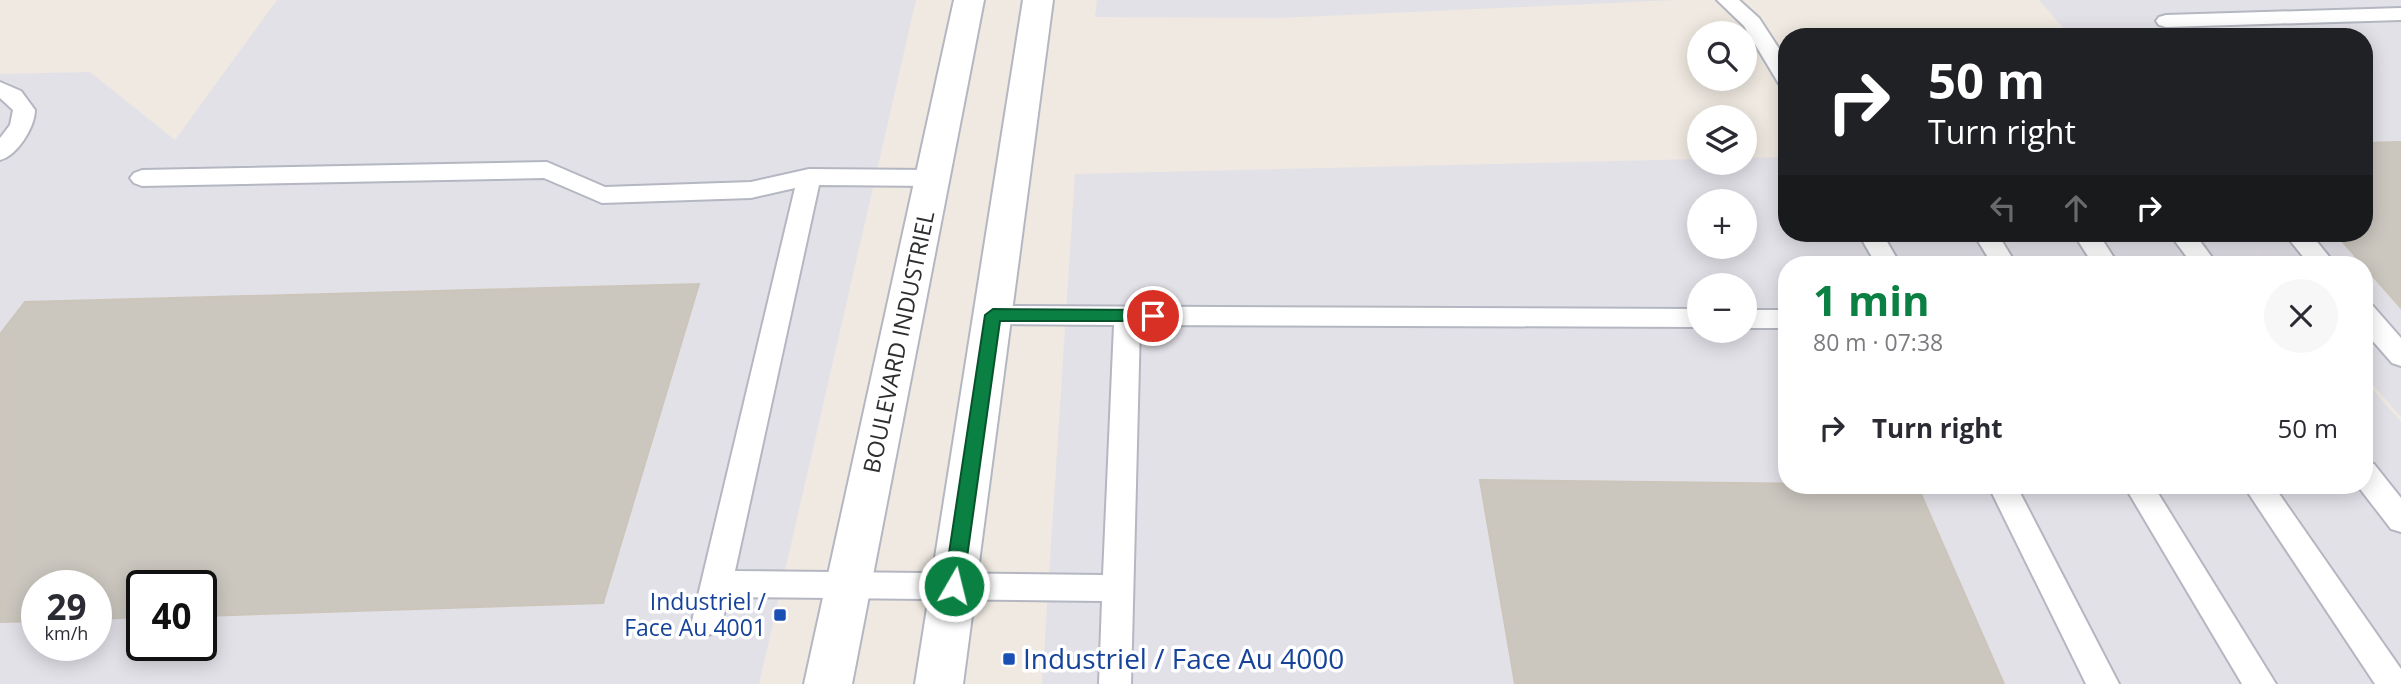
<!DOCTYPE html>
<html lang="en">
<head>
<meta charset="utf-8">
<style>
  :root { --surface:#fff; --page:#f7f7f7; --text:#2b2b33; --muted:#7c7c81; --accent:#0b8043 }
  body { margin:0; font-family:"Open Sans",sans-serif; background:var(--page); color:var(--text); height:100vh; display:flex; flex-direction:column; font-size:26px; white-space:nowrap }
  * { box-sizing:border-box; margin:0 }
  p { font-size:23px; color:var(--muted) }
  .icon { flex:none; width:38px; height:38px; fill:none; stroke:currentColor; stroke-width:2; stroke-linecap:round; stroke-linejoin:round }
  .map { position:relative; flex:1; overflow:hidden }
  .panel { position:absolute; left:1778px; top:256px; width:595px; height:238px; display:flex; flex-direction:column; background:var(--surface); border-radius:28px; box-shadow:0 4px 18px #0003 }
  .panel>* { flex:none }
  .hud { position:absolute; left:1778px; top:28px; width:595px; height:214px; border-radius:28px; box-shadow:0 4px 18px #0003; background:#202124; color:#fff; overflow:hidden }
  .controls { position:absolute; left:1687px; top:21px; display:grid; gap:14px }
  .controls a { display:grid; place-items:center; width:70px; height:70px; border-radius:50%; background:var(--surface); box-shadow:0 4px 18px #0003; font-size:35px }
  .speed { position:absolute; left:21px; top:570px; display:flex; gap:14px; font-size:35px; font-weight:700; text-align:center }
  .speed>* { display:grid; place-content:center; width:91px; height:91px; border-radius:50%; background:var(--surface); box-shadow:0 4px 18px #0003; line-height:1 }
  .speed small { font-size:18px; font-weight:400 }
  .speed .limit { border:4px solid #111; border-radius:10px; background:#fff; color:#111 }
  .pin { position:absolute; display:grid; place-items:center; width:60px; height:60px; color:#fff; margin:-30px; border:4px solid #fff; border-radius:50%; box-shadow:0 2px 7px #0007 }
  .me { position:absolute; width:77px; margin:-38px; rotate:8deg; stroke-linejoin:round; filter:drop-shadow(0 0 5px #0008) }
  .turn { display:flex; align-items:center; gap:24px; height:147px; padding:0 35px; font-size:32px }
  .turn .icon { width:91px; height:91px; stroke-width:2.5 }
  .turn b { display:block; font-size:49px; line-height:60px }
  .lanes { display:flex; align-items:center; height:66px; padding:0 35px; background:#0003; justify-content:center; gap:35px; direction:ltr }
  .lanes .off { opacity:.35 }
  .round { display:grid; place-items:center; flex:none; width:74px; height:74px; border-radius:37px; background:var(--page) }
  .summary { display:flex; align-items:center; justify-content:space-between; height:119px; padding:0 35px }
  h1 { font-size:42px; font-weight:700; line-height:52px; color:var(--accent) }
  ul { padding:0; list-style:none }
  li { display:flex; align-items:center; gap:21px; height:105px; padding:0 35px }
  li div { flex:1 }
  li b { display:block; font-size:26px }
  li em { font-style:normal }
  .map>svg:first-child { display:block }
  .industrial { fill:#e3e1e8; fill-rule:evenodd }
  .building { fill:#cbc7bf; stroke:#cbc5ba; stroke-width:2 }
  .lines { fill:none; stroke-linecap:round; stroke-linejoin:round }
  .service-casing { stroke:#b4b7c1; stroke-width:4 }
  .tertiary-casing { stroke:#b4b7c1; stroke-width:4 }
  .service { fill:#fff; fill-rule:evenodd }
  .tertiary { fill:#fff; fill-rule:evenodd }
  .route { fill:#0b8043; stroke:#07532c; stroke-width:2 }
  .transit-dot { fill:#1a4fb4; stroke:#fff; stroke-width:2.5 }
  .labels { text-anchor:middle; stroke-width:7; stroke-linejoin:round; paint-order:stroke }
  .street-label { font-size:23px; fill:#2e2e2e; stroke:#fff }
  .transit-label { font-size:23px; fill:#164399; stroke:#fff; text-anchor:end }
  .near-transit-label { font-size:28px; fill:#164399; stroke:#fff; text-anchor:start }
</style>
</head>
<body>
<div class="map">
<svg width="2401" height="684" viewBox="0 0 2401 684">
  <rect width="100%" height="100%" fill="#efe9e1"/>
  <g class="industrial">
    <path d="M 277,0 L 916,0 L 759,684 L 0,684 L 0,74 L 90,72 L 175,140 ZM 37,586 L 96,586 L 96,646 L 37,646 ZM 142,586 L 201,586 L 201,646 L 142,646 Z"/>
    <polygon points="1097,0 1675,0 1280,18 1095,17"/>
    <path d="M 2039,0 L 2401,0 L 2401,417 L 2364,375 L 2364,264 L 2268,264 L 2247,240 L 2267,264 L 1787,264 L 1787,485 L 2364,485 L 2364,379 L 2401,422 L 2401,684 L 1042,684 L 1075,174 L 1699,159 L 1699,163 L 1745,163 L 1745,158 L 1787,157 L 1787,233 L 2364,233 L 2364,37 L 2071,37 ZM 1699,201 L 1745,201 L 1745,247 L 1699,247 ZM 1699,285 L 1745,285 L 1745,331 L 1699,331 Z"/>
  </g>
  <g class="building">
    <polygon points="2401,142 2401,308 2335,233 2364,233 2364,143"/>
    <polygon points="699,284 603,603 201,616 201,586 142,586 142,617 96,619 96,586 37,586 37,621 0,622 0,334 25,302"/>
    <polygon points="1480,480 1917,485 2004,684 1515,684"/>
  </g>
  <g class="lines">
    <g class="service-casing">
      <g id="service">
        <polygon points="1717,0 1739,0 1759,18 1787,61 1787,86 1779,84 1744,26"/>
        <polygon points="2401,8 2401,20 2166,27 2159,25 2156,21 2159,17 2166,15"/>
        <path d="M 0,82 L 21,91 L 35,110 C 35,127 17,156 0,160 L 0,138 L 10,125 L 13,110 L 0,98 Z"/>
        <polygon points="547,162 605,187 751,182 809,169 932,170 940,173 944,178 940,183 932,186 819,185 735,571 1103,575 1114,325 993,324 984,322 980,315 984,308 993,306 1699,309 1699,327 1140,325 1131,684 1099,684 1102,601 729,597 719,631 708,635 697,631 692,621 795,188 751,198 602,203 544,178 142,186 134,183 130,178 134,173 142,170"/>
        <polygon points="1858,233 1882,233 1900,264 1876,264"/>
        <polygon points="1973,233 1997,233 2016,264 1992,264"/>
        <polygon points="2073,233 2098,233 2118,264 2093,264"/>
        <polygon points="2169,233 2194,233 2217,264 2192,264"/>
        <polygon points="2284,233 2310,233 2335,264 2309,264"/>
        <polygon points="2364,304 2373,306 2401,338 2401,366 2392,363 2364,331"/>
        <rect x="1745" y="310" width="42" height="18"/>
        <polygon points="2364,461 2374,464 2401,498 2401,532 2391,529 2357,485 2364,485"/>
        <polygon points="1988,485 2016,485 2119,684 2086,684"/>
        <polygon points="2124,485 2153,485 2276,684 2242,684"/>
        <polygon points="2243,485 2273,485 2401,669 2401,684 2375,684"/>
      </g>
    </g>
    <g class="tertiary-casing">
      <g id="tertiary">
        <polygon points="954,0 984,0 852,684 804,684"/>
        <polygon points="1023,0 1053,0 963,684 915,684"/>
      </g>
    </g>
    <use href="#service" class="service"/>
    <use href="#tertiary" class="tertiary"/>
  </g>
  <polygon class="route" points="993,309 1153,310 1161,316 1153,321 1000,321 963,586 960,592 954,594 947,592 944,586 985,315"/>
  <g class="transit-dot">
    <rect x="773" y="608" width="14" height="14" rx="3.5"/>
    <rect x="1002" y="652" width="14" height="14" rx="3.5"/>
  </g>
  <g class="labels">
    <g class="street-label">
      <text transform="translate(899 342) rotate(-78)" y="8">BOULEVARD INDUSTRIEL</text>
    </g>
    <g class="transit-label">
      <text x="766" y="610">Industriel /<tspan x="766" dy="26">Face Au 4001</tspan></text>
    </g>
    <g class="near-transit-label">
      <text x="1023" y="669">Industriel / Face Au 4000</text>
    </g>
  </g>
</svg>
<div class="controls">
<a><svg class="icon" aria-label="search" viewBox="0 0 24 24"><circle cx="10" cy="10" r="6"/><path d="M15 15l6 6"/></svg></a>
<a><svg class="icon" aria-label="layers" viewBox="0 0 24 24"><path d="M12 4l9 5-9 5-9-5zM3 14l9 5 9-5"/></svg></a>
<a>+</a>
<a>−</a>
</div>
<div class="speed"><div>29<small>km/h</small></div><div class="limit">40</div></div>
<div class="pin" style="left:1153px;top:316px;background:#d93025"><svg class="icon" aria-label="arrive" viewBox="0 0 24 24"><path d="M6 21V4h12l-3 4 3 4H6"/></svg></div>
<svg class="me" style="left:954px;top:586px" viewBox="-20 -20 40 40"><circle r="17" fill="#0b8043" stroke="#fff" stroke-width="3"/><path d="M0-11L8 9 0 5-8 9z" fill="#fff"/></svg>
<div class="hud">
<div class="turn"><svg class="icon" aria-label="right" viewBox="0 0 24 24"><path d="M7 20v-9h11M14 6l5 5-5 5"/></svg><div><b>50 m</b>Turn right</div></div>
<div class="lanes"><svg class="icon off" aria-label="left" viewBox="0 0 24 24"><path d="M17 20v-9H6M10 6l-5 5 5 5"/></svg><svg class="icon off" aria-label="ahead" viewBox="0 0 24 24"><path d="M12 20V5M6 11l6-6 6 6"/></svg><svg class="icon" aria-label="right" viewBox="0 0 24 24"><path d="M7 20v-9h11M14 6l5 5-5 5"/></svg></div>
</div>
<section class="panel">
<div class="summary"><div><h1>1 min</h1><p>80 m · 07:38</p></div><a class="round"><svg class="icon" aria-label="close" viewBox="0 0 24 24"><path d="M6 6l12 12M18 6L6 18"/></svg></a></div>
<ul>
<li><svg class="icon" aria-label="right" viewBox="0 0 24 24"><path d="M7 20v-9h11M14 6l5 5-5 5"/></svg><div><b>Turn right</b></div><em>50 m</em></li>
</ul>
</section>
</div>
</body>
</html>
